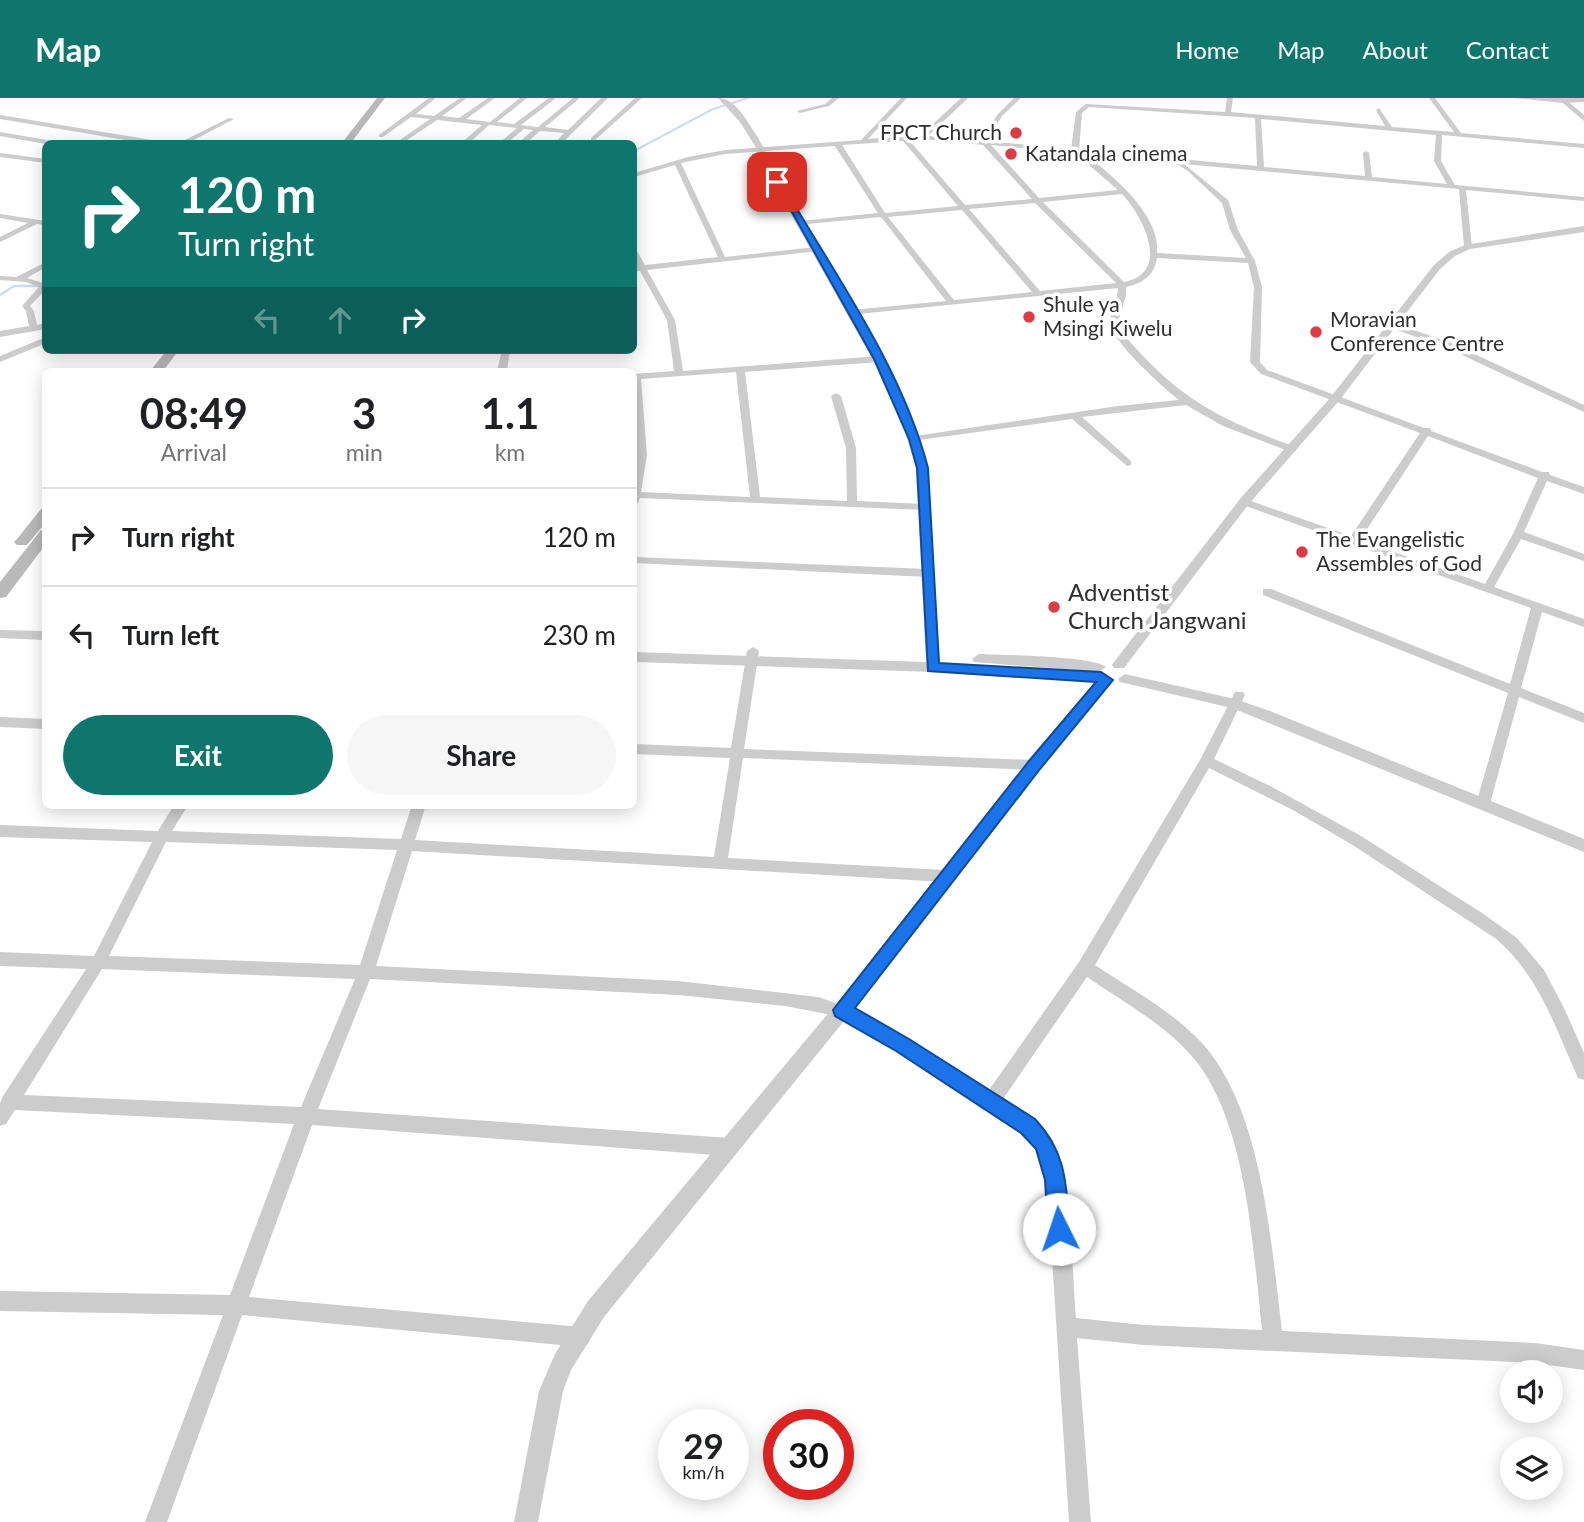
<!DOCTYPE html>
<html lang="en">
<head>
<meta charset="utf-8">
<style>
  :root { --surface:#fff; --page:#f6f6f6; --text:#202124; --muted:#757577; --line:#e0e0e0; --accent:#0f766e }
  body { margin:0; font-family:Lato,sans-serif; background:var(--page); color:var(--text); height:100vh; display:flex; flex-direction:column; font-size:26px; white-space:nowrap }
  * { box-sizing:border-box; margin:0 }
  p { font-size:23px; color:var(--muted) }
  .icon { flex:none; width:38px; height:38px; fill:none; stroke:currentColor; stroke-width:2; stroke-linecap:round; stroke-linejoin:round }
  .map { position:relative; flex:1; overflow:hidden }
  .side { position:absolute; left:42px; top:270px; width:595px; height:441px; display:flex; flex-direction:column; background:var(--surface); border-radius:10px; box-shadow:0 4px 18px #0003 }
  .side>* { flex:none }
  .top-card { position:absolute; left:42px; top:42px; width:595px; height:214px; border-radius:10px; box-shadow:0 4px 18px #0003; background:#0f766e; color:#fff; overflow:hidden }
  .controls { position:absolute; left:1500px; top:1262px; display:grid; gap:14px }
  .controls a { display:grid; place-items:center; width:63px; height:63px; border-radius:50%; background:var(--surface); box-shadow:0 4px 18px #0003; font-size:35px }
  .speed { position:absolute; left:658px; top:1311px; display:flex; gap:14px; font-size:35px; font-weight:700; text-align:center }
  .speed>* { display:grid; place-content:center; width:91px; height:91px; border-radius:50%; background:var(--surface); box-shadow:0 4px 18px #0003; line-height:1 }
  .speed small { font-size:18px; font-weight:400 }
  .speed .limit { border:10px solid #d22; background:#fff; color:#111 }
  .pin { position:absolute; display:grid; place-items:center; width:60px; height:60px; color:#fff; margin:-30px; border-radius:14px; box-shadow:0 4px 10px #0006 }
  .me { position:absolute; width:77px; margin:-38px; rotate:356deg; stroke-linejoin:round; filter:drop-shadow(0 0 5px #0008) }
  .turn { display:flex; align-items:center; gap:24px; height:147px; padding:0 21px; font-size:32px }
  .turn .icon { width:91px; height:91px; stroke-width:2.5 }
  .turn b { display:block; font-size:49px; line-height:60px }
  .lanes { display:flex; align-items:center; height:66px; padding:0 21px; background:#0003; justify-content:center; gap:35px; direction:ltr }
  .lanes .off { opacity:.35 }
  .eta { display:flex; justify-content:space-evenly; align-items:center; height:119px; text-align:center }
  .eta b { font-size:42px; font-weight:700; line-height:49px }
  .action { display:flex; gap:14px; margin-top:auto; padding:14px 21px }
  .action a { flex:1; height:80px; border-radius:42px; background:var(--accent); color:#fff; font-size:28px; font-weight:700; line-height:80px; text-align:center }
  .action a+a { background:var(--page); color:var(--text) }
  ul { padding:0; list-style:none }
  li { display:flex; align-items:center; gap:21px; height:98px; padding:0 21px; border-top:2px solid var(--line) }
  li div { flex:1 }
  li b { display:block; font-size:26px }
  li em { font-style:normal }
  header { display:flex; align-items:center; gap:42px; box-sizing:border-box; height:98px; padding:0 35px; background:var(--accent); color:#fff }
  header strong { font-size:33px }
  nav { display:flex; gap:38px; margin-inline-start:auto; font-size:24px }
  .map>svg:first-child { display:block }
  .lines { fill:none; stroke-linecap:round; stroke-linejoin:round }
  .stream-far1 { stroke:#cbddea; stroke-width:2 }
  .stream { stroke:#cbddea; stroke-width:2.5 }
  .minor { fill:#ccc; fill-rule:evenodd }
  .tertiary { fill:#ccc; fill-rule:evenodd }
  .secondary { fill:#b9b9b9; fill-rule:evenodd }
  .route { fill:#1a73e8; stroke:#114b97; stroke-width:2 }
  .poi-dot { fill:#da3d45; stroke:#fff; stroke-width:2.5 }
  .labels { text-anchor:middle; stroke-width:7; stroke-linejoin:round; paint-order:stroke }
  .far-poi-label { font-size:21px; fill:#2f2f2f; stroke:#fff; text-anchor:start }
  .poi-label { font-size:24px; fill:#2f2f2f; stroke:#fff; text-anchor:start }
</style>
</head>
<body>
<header>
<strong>Map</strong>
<nav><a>Home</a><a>Map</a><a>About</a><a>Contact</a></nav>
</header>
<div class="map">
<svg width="1584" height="1424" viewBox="0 0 1584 1424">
  <rect width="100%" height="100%" fill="#fff"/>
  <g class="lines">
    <polyline class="stream-far1" points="634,53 713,11 748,0"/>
    <polyline class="stream" points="0,197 14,188 38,188"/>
    <g class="minor">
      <polygon points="429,0 436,0 416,16 434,18 460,0 467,0 442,18 459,20 488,0 495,0 466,21 490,24 520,0 527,0 497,24 514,26 549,0 556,0 521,27 538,29 573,0 580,0 545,29 568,32 601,0 608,0 561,46 554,46 564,35 540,33 525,46 517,46 533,32 524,31 506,46 498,46 517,30 489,27 468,46 460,46 482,27 437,22 404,44 400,44 400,42 430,21 411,19 383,39 379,39 379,37"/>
      <polygon points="635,0 642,0 595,42 591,42 591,40"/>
      <polygon points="832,0 839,0 829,8 800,15 797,13 825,6"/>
      <path d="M 901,0 L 907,0 L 868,41 L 921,37 L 961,0 L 968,0 L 928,38 L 980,42 L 998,16 L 1014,0 L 1021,0 L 1002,18 L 987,43 L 1071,51 L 1076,14 L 1086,6 L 1225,14 L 1227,0 L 1233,0 L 1231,14 L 1385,28 L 1376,12 L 1379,10 L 1392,29 L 1454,34 L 1429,0 L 1435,0 L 1461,35 L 1584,46 L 1584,50 L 1442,37 L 1441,63 L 1455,87 L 1584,99 L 1584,103 L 1466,92 L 1472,149 L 1468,151 L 1464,149 L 1459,91 L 1184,66 L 1228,102 L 1238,132 L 1255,163 L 1262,189 L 1260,264 L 1267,272 L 1424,330 L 1430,330 L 1431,333 L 1542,374 L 1549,374 L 1550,377 L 1584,389 L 1584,396 L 1547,383 L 1524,434 L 1584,456 L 1584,463 L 1521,441 L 1494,489 L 1584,521 L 1584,529 L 1542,514 L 1521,590 L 1584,615 L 1584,625 L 1519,599 L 1490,706 L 1483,711 L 1478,710 L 1476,706 L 1508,595 L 1263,497 L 1263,491 L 1271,491 L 1510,586 L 1531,510 L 1240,406 L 1240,402 L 1248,402 L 1351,438 L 1420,335 L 1261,276 L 1250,264 L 1254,189 L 1248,165 L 1157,160 C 1154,178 1143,185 1126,189 L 1126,197 L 1118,224 C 1123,238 1134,248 1144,259 C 1191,308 1232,326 1296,349 L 1296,353 L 1288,353 L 1223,328 L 1186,307 L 1082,319 L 1131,363 L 1131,367 L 1127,368 L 1072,321 L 912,343 L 912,339 L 915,338 L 1118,308 L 1179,302 C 1164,290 1109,242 1110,223 C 1111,211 1118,201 1118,190 L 848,217 L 848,213 L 851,212 L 946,203 L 881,119 L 797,127 L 796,125 L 800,123 L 878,115 L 835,48 L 725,56 L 681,65 L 725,159 L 815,149 L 818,149 L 818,153 L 647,172 L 675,222 L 683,273 L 879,258 L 883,261 L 879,264 L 745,274 L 760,399 L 847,403 L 846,350 L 831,298 L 836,295 L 841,298 L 856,350 L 857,403 L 925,406 L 930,409 L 925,412 L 640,400 L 638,405 L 634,406 L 634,376 L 637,357 L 634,276 L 674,273 L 667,222 L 640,173 L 634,173 L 634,169 L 637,168 L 634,161 L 634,153 L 637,153 L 645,167 L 718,159 L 675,67 L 634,79 L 634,75 L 688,59 L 725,52 L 861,42 ZM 1089,9 L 1255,20 L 1257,68 L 1079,52 L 1082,15 ZM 1261,21 L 1436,37 L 1434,63 L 1447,86 L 1372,79 L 1369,55 L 1366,53 L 1363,55 L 1365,78 L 1264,69 ZM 923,41 L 983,47 L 1032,101 L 965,107 L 909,42 ZM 903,43 L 958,108 L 885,115 L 842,47 ZM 991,47 L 1075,55 L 1118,92 L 1039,100 ZM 1085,56 L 1173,64 L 1188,73 L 1222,105 L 1230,132 L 1246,160 L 1157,155 C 1161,117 1112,77 1085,56 ZM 1122,96 C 1143,118 1172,175 1124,184 L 1043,104 ZM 1035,105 L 1116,185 L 1040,193 L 969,111 ZM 962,112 L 1032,194 L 954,202 L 888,119 ZM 736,274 L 750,399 L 641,394 L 647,357 L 641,281 ZM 1428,338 L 1538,380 L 1513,436 L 1485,486 L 1360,442 Z"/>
      <polygon points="1513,0 1584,0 1584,4 1563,5"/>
      <polygon points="0,17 164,44 167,46 149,46 0,21"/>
      <polygon points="229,20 234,21 186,46 177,46"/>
      <polygon points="0,34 59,44 62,46 46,46 0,38"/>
      <polygon points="0,55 46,61 46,65 0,59"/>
      <polygon points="0,116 46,123 46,127 37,126 0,144 0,139 28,125 0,120"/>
      <polygon points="46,164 46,169 27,180 46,186 46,191 30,208 34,213 37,227 46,225 46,231 0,239 0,233 29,228 26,213 22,208 39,189 26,184 0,182 0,178 16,179"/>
      <polygon points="1391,224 1451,245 1584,307 1584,314 1445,249 1388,229 1388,225"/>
      <polygon points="46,239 46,245 0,264 0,258"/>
      <polygon points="502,252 510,252 507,273 497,273"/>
      <polygon points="634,459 928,471 934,475 928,479 634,465"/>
      <path d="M 753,549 L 759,553 L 744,651 L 1034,662 L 1041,667 L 1034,672 L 743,660 L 728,760 L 945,772 L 950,774 L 952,778 L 950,782 L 945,784 L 412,753 L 376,868 L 678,883 L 818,899 L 862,914 L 919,947 L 989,992 L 1079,864 L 1200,662 L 1235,594 L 1243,594 L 1245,597 L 1214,661 L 1272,689 L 1361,738 L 1482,815 L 1517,840 L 1544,872 L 1565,912 L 1584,955 L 1584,982 L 1578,980 C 1555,929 1539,877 1495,840 L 1351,746 L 1293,712 L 1209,670 L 1095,867 C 1131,891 1172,913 1202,945 C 1263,1012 1271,1147 1282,1233 L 1535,1245 L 1584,1252 L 1584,1272 L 1535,1265 L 1144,1247 L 1077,1240 L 1091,1424 L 1069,1424 L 1047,1082 L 1039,1054 L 1025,1038 L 940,979 L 876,939 L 837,918 L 785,908 L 678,897 L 370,881 L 318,1011 L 729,1040 L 735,1043 L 738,1049 L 735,1055 L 729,1058 L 312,1027 L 249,1199 L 581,1229 L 588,1232 L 591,1239 L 588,1246 L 581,1249 L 242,1217 L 167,1424 L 145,1424 L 223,1217 L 0,1213 L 0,1193 L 230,1197 L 294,1026 L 15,1012 L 6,1026 L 0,1028 L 0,1005 L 3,998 L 86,871 L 0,868 L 0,854 L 94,858 L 152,744 L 0,739 L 0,727 L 158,733 L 174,707 L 188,707 L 172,733 L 401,741 L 412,707 L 426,707 L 415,742 L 714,759 L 730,660 L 634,656 L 634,646 L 731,650 L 747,553 ZM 166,744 L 397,752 L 360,867 L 109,858 ZM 102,871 L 355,881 L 301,1009 L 24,997 ZM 1087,879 C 1122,903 1161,924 1190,956 C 1247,1019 1253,1150 1262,1232 L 1144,1227 L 1076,1220 C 1072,1180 1072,1068 1050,1038 C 1038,1023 1018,1012 1003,1001 Z"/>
      <polygon points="0,619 46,621 46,631 0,629"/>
    </g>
    <g class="tertiary">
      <path d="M 718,0 C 736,0 748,25 757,38 L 889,273 L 917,337 L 928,370 L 940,565 L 1101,574 L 1112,582 L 1039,671 L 848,918 L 604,1219 L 571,1272 L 563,1293 L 538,1424 L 514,1424 L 539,1293 L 555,1256 L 588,1203 L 836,906 L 1029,663 L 1096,584 L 933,574 L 634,564 L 634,554 L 926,564 L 916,370 L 906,337 L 879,273 L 794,122 L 760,56 L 740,24 Z"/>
      <polygon points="1557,0 1564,0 1584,17 1584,23"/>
      <polygon points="1584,128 1584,134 1470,151 1455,158 1440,171 1338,304 1248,407 1124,570 1114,570 1112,567 1114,564 1240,401 1330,300 1434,167 1449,154 1465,147"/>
      <polygon points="0,532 46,533 46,542 0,540"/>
      <path d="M 979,556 C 1000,557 1095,558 1106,569 L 1099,574 L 974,564 L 972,561 Z"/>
      <polygon points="1125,576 1235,601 1270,613 1584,741 1584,754 1232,610 1120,584 1118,581"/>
    </g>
    <g class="secondary">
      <polygon points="377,0 385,0 350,46 341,46"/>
      <polygon points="167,252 179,252 163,273 150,273"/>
      <polygon points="46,410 46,424 27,447 17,447 14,444 17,441 41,411"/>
      <polygon points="46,431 46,446 6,499 0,500 0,484 41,432"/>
    </g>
  </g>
  <path class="route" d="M 774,82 L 781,84 C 833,174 902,269 928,370 L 939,565 L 1101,574 L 1113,582 L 1040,671 L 855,910 L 909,941 L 1035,1021 C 1067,1055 1066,1087 1070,1131 L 1066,1138 L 1059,1141 L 1051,1138 L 1048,1131 L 1045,1082 L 1036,1051 L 1021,1035 L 896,953 L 835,918 L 833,912 L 1029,663 L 1096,584 L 928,573 L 917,370 L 909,341 L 874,261 Z"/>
  <g class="poi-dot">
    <circle cx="1016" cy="35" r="7"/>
    <circle cx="1011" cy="56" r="7"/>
    <circle cx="1029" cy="219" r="7"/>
    <circle cx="1316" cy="234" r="7"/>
    <circle cx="1302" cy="454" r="7"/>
    <circle cx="1054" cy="509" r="7"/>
  </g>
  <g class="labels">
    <g class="far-poi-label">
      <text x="1002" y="42" text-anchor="end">FPCT Church</text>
      <text x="1025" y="63">Katandala cinema</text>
      <text x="1043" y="214">Shule ya<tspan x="1043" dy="24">Msingi Kiwelu</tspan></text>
      <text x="1330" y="229">Moravian<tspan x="1330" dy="24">Conference Centre</tspan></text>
      <text x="1316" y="449">The Evangelistic<tspan x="1316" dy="24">Assembles of God</tspan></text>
    </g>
    <g class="poi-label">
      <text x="1068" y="503">Adventist<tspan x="1068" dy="28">Church Jangwani</tspan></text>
    </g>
  </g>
</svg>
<div class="controls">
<a><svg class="icon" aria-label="sound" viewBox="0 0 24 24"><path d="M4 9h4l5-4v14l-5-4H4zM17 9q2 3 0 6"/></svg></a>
<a><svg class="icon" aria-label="layers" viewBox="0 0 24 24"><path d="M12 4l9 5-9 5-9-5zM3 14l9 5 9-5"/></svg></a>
</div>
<div class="speed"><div>29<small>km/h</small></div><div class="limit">30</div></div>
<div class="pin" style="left:777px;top:84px;background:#d93025"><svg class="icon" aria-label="arrive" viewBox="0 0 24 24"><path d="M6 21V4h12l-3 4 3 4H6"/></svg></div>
<svg class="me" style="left:1059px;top:1131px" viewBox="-20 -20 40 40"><circle r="19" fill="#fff"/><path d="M0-13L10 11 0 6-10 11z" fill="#1a73e8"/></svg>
<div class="top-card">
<div class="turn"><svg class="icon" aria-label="right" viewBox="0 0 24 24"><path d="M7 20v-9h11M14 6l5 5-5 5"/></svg><div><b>120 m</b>Turn right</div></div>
<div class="lanes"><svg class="icon off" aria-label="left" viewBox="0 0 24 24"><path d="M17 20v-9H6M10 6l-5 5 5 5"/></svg><svg class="icon off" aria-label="ahead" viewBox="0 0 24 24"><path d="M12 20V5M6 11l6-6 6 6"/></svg><svg class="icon" aria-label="right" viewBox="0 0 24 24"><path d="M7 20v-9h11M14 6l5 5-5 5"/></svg></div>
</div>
<section class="side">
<div class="eta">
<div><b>08:49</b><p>Arrival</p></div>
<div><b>3</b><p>min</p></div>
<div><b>1.1</b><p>km</p></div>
</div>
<ul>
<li><svg class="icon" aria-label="right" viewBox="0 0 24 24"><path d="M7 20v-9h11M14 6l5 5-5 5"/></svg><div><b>Turn right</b></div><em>120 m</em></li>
<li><svg class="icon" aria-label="left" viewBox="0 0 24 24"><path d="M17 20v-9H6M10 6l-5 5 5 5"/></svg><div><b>Turn left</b></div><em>230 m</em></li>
</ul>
<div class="action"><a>Exit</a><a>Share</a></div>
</section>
</div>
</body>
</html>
